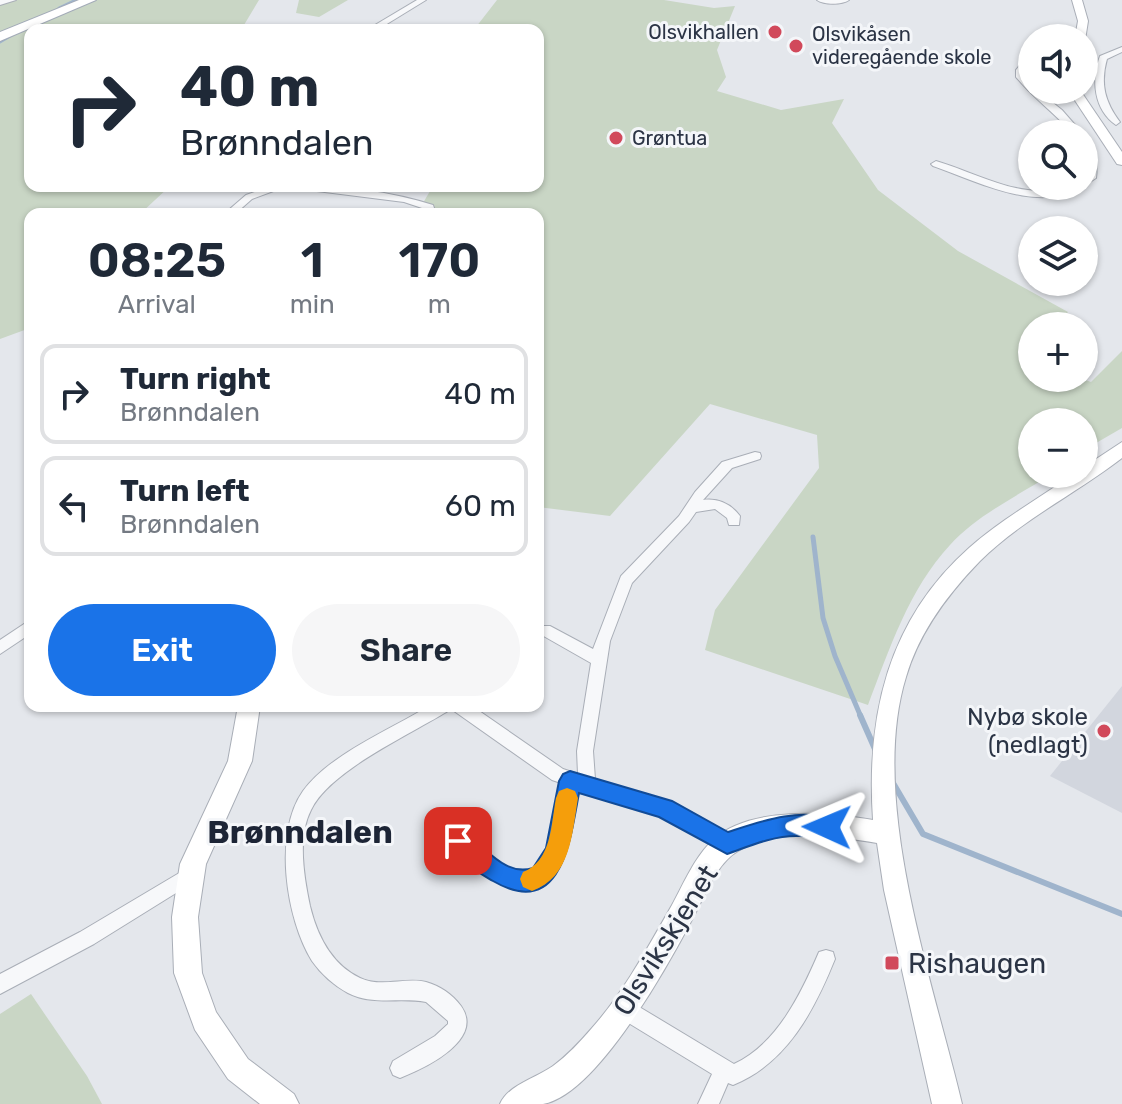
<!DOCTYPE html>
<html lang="en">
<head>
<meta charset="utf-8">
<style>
  :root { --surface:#fff; --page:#f6f6f7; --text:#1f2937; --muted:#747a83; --line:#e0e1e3; --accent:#1a73e8 }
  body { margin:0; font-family:Rubik,sans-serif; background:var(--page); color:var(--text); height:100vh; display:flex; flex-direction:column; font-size:30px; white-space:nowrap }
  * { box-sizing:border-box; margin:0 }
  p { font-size:26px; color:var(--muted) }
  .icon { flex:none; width:44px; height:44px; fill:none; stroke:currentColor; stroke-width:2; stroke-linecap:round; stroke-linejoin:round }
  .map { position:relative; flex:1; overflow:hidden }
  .side { position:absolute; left:24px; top:208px; width:520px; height:504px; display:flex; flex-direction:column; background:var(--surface); border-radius:16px; box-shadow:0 2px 6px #0004 }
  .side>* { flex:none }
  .hud { position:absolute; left:24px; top:24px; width:520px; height:168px; border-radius:16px; box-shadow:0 2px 6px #0004; background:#fff; color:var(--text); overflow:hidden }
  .tools { position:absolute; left:1018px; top:24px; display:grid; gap:16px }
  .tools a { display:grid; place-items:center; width:80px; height:80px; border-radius:50%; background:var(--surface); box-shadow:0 2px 6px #0004; font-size:40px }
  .pin { position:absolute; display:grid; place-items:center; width:68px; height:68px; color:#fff; margin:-34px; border-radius:16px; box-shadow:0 4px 12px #0006 }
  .me { position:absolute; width:88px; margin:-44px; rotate:271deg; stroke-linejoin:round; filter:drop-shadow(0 0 6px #0008) }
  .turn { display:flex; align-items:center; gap:28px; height:168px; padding:0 24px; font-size:36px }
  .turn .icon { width:104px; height:104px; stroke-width:2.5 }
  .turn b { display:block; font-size:56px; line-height:68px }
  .eta { display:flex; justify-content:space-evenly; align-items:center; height:136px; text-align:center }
  .eta b { font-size:48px; font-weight:600; line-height:56px }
  .button { display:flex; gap:16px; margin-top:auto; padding:16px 24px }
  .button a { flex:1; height:92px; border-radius:48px; background:var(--accent); color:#fff; font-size:32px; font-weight:600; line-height:92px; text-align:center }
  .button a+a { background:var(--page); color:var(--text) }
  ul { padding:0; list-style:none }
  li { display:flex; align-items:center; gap:24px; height:100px; margin:0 16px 12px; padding:0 8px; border:4px solid var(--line); border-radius:16px }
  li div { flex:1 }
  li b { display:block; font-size:30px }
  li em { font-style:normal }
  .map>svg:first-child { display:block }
  .built { fill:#d2d6de }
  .green { fill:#c9d6c5 }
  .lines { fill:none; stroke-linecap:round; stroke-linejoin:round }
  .stream-far2 { stroke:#9fb4cc; stroke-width:3 }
  .stream-far1 { stroke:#9fb4cc; stroke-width:5 }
  .stream { stroke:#9fb4cc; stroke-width:6 }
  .minor-casing { stroke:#a9aeb7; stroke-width:2 }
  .tertiary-casing { stroke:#a9aeb7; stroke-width:2 }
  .secondary-casing { stroke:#a9aeb7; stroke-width:2 }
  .primary-casing { stroke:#a3abb8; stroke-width:2 }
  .minor { fill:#f7f8fa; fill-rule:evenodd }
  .tertiary { fill:#f7f8fa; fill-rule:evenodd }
  .secondary { fill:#fff; fill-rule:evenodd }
  .primary { fill:#fff; fill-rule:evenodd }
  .route { fill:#1a73e8; stroke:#114b97; stroke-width:2 }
  .slow { fill:#f59e0b }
  .poi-dot { fill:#d1495b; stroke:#f4f6f9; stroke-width:3 }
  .labels { text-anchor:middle; stroke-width:6; stroke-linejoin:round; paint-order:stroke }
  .far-poi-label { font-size:20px; fill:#2b3445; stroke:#f4f6f9; text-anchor:start }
  .poi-label { font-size:24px; fill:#2b3445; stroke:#f4f6f9; text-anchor:end }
  .near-street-label { font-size:28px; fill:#2b3445; stroke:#f4f6f9 }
  .near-poi-label { font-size:28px; fill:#2b3445; stroke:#f4f6f9; text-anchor:start }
  .near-neighbourhood-label { font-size:32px; font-weight:bold; fill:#1d2536; stroke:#f4f6f9 }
</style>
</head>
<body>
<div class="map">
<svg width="1122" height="1104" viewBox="0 0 1122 1104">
  <rect width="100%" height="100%" fill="#e4e7ec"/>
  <polygon class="built" points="1122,686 1122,813 1050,776"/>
  <g class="green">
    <polygon points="11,0 259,0 241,30 30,30 30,186 170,186 140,214 30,214 30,328 0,339 0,2"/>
    <polygon points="299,0 348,0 319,17 296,13"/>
    <path d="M 497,0 L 664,0 L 714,8 L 735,6 L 717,50 L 726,77 L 717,91 L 781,110 L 844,99 L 832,123 L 878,190 L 958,251 L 1068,312 L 1056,326 L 1032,326 L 1032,378 L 1080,378 L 1091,382 L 1122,351 L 1122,428 L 1084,450 L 1084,422 L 1032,422 L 1032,474 L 1052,474 C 1019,495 977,515 950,545 C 909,589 889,650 868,705 L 705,650 L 715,610 L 819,468 L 817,435 L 710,404 L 610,516 L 538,507 L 538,214 L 431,214 L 423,203 L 433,186 L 538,186 L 538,30 L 477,30 L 476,27 Z"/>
    <polygon points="31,994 87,1076 102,1104 0,1104 0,1014"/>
  </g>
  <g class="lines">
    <g class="stream-far2">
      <polyline points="59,8 76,0"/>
      <polyline points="0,42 12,35"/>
    </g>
    <polyline class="stream-far1" points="813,537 823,618 835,656 861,717"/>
    <g class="stream">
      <polyline points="860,715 875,749"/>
      <polyline points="893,783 923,834 1122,914"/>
    </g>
    <g class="minor-casing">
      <g id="minor">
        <polygon points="417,0 426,0 382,27 375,25"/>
        <path d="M 1122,47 L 1122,52 L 1107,59 C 1100,84 1105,102 1120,122 L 1116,125 C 1094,110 1091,80 1100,56 Z"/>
        <path d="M 1029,54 L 1032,54 L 1032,61 L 1024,70 L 1024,77 L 1032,85 L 1032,90 L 1037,90 L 1062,110 L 1083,134 L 1073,134 C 1055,113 1033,98 1016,77 L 1016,70 Z"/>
        <path d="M 1084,140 C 1095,148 1098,165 1096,178 L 1084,186 L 1088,165 L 1084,154 Z"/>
        <path d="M 936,161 C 970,171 1003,190 1040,191 C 1055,192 1069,186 1084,186 C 1039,215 977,181 933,166 L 931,164 Z"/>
        <polygon points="272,186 287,186 252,199 235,214 224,214 246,195"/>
        <path d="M 296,186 C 342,186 390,191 433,205 L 436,214 L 426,214 L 425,209 L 404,202 L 301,189 Z"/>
        <path d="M 755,452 L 760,453 L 761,456 L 760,459 L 732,468 L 703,500 C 718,498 731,504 740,516 L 739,525 L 729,525 L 727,518 L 715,509 L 696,512 L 689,522 L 632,583 L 610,641 L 593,751 L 595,779 L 670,803 L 733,837 L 736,843 L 733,849 L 727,851 L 721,849 L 659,814 L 577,788 C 575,811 573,834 565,855 C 540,918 485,877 452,847 L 449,841 L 452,835 L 458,833 C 473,839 484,854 498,863 C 555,898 556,819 561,783 L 552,780 L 454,711 L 452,706 L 472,706 L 563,769 L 578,774 L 577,751 L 591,663 L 540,634 L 540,626 L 550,626 L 593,649 L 621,576 L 679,516 L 695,492 L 722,462 Z"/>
        <polygon points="30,620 30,634 0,654 0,640"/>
        <path d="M 429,706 L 450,706 L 448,711 C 411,734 329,771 311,810 C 297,837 304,877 310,906 C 317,935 331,964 360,978 C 381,988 405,977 426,982 C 440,986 452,994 461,1006 C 485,1040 425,1068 400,1078 L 393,1075 L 390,1068 L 393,1061 L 435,1036 L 448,1024 L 448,1021 L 426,1002 C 399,997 374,1006 348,993 C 335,986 321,974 312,961 C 286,919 273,833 303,791 C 330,754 390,730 429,706 Z"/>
        <polygon points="191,866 197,868 200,874 197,880 94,944 0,994 0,974 80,932"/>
        <path d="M 826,950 L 833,952 L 835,959 C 814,1011 787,1063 733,1085 L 728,1083 L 719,1104 L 698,1104 L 712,1074 L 617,1016 L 614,1009 L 617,1002 L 624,999 L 631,1002 L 734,1064 C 777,1044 801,994 819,952 Z"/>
      </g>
    </g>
    <g class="tertiary-casing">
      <g id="tertiary">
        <polygon points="0,0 16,0 0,5"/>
        <path d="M 817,0 L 849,0 C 842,5 824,5 817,0 Z"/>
      </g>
    </g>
    <g class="secondary-casing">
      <g id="secondary">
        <polygon points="1072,0 1082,0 1088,21 1085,40 1075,38 1078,21"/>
        <polygon points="1068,90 1080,90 1122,152 1122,165 1117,164"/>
        <path d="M 1122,442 L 1122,458 C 1077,493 1021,520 980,561 C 948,594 919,632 906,677 C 868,800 933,981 962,1104 L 932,1104 L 884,890 L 877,843 C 834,836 777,827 738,851 C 717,863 705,895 694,916 C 670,962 597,1095 543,1104 C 530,1104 514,1104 500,1104 C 508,1085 536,1078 553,1066 C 568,1055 580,1042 592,1028 C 624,992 648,947 672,905 C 684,883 695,856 714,839 C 751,806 828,812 873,820 C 866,715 888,620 969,548 C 1001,520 1039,498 1074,474 L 1084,474 L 1084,467 Z"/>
        <polygon points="238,706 260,706 252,761 206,864 198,917 202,973 216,1012 248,1059 294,1094 299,1104 260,1104 228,1079 195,1030 174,973 172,917 180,864 228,761"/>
      </g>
    </g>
    <g class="primary-casing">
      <polygon id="primary" points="79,0 96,0 0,41 0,32"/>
    </g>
    <use href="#minor" class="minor"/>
    <use href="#tertiary" class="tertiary"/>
    <use href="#secondary" class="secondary"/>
    <use href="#primary" class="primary"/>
  </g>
  <path class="route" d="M 570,771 L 672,801 L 728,832 C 762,821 800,807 835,820 L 839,827 L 835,835 C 822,840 810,835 796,836 C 772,836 750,846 727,854 L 659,817 L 579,793 C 570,840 562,921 493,881 C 476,871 455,860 446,841 L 450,833 L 458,830 C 482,840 502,878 533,868 L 546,848 L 559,781 L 563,774 Z"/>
  <path class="slow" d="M 567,788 L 575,791 L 578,798 C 572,834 571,877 532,891 L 523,887 L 520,879 L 523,872 C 552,861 551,824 556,798 L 559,791 Z"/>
  <g class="poi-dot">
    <circle cx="775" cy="32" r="8"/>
    <circle cx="796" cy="46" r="8"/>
    <circle cx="616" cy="138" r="8"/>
    <circle cx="1104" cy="731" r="8"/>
    <rect x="884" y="955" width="16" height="16" rx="4"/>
  </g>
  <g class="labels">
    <g class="far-poi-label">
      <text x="759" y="39" text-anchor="end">Olsvikhallen</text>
      <text x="812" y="41">Olsvikåsen<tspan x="812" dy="23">videregående skole</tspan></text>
      <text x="632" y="145">Grøntua</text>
    </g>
    <g class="poi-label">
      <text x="1088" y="725">Nybø skole<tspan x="1088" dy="28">(nedlagt)</tspan></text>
    </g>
    <g class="near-street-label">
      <text transform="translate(665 940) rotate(-58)" y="10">Olsvikskjenet</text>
    </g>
    <g class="near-poi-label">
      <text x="908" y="973">Rishaugen</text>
    </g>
    <g class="near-neighbourhood-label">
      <text x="300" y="843">Brønndalen</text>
    </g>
  </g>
</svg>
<div class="tools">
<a><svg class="icon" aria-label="sound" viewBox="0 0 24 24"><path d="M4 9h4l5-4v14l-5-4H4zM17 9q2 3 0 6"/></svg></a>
<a><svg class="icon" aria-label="search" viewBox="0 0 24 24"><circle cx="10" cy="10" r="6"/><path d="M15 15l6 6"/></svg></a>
<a><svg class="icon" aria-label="layers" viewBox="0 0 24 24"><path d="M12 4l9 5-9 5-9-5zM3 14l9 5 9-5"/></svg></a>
<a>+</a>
<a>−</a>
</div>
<div class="pin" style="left:458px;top:841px;background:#d93025"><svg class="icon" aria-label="arrive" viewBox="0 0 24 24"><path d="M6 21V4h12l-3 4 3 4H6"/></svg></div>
<svg class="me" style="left:827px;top:827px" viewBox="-20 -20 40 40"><path d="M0-17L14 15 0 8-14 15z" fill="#1a73e8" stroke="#fff" stroke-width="4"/></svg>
<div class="hud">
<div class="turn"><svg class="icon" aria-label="right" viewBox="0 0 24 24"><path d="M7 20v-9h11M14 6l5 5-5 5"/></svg><div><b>40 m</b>Brønndalen</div></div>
</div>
<section class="side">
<div class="eta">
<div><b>08:25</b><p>Arrival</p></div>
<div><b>1</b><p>min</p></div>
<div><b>170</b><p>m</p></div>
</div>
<ul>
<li><svg class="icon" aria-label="right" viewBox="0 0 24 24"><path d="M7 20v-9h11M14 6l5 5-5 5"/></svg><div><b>Turn right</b><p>Brønndalen</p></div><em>40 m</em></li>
<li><svg class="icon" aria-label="left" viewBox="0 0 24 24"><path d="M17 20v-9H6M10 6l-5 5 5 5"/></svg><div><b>Turn left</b><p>Brønndalen</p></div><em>60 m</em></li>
</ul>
<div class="button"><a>Exit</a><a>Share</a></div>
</section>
</div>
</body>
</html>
